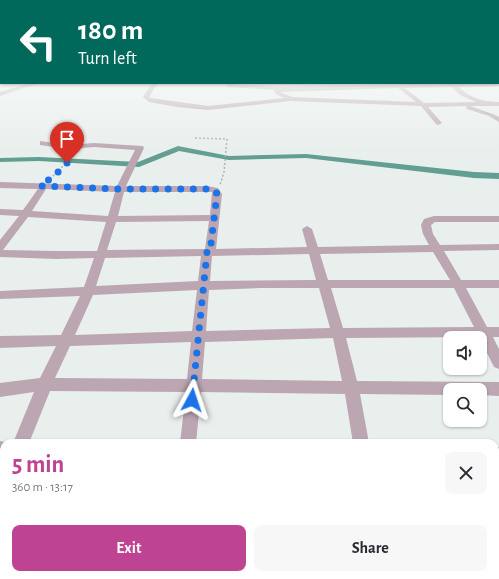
<!DOCTYPE html>
<html lang="en">
<head>
<meta charset="utf-8">
<style>
  :root { --surface:#fff; --page:#f7f7f7; --text:#2b2b33; --muted:#7c7c81; --accent:#bf4393 }
  body { margin:0; font-family:"Alegreya Sans",sans-serif; background:var(--page); color:var(--text); height:100vh; display:flex; flex-direction:column; font-size:15px; white-space:nowrap }
  * { box-sizing:border-box; margin:0 }
  p { font-size:13px; color:var(--muted) }
  .icon { flex:none; width:22px; height:22px; fill:none; stroke:currentColor; stroke-width:2; stroke-linecap:round; stroke-linejoin:round }
  .map { position:relative; flex:1; overflow:hidden }
  .drawer { position:absolute; left:0px; top:439px; width:499px; height:140px; display:flex; flex-direction:column; background:var(--surface); border-radius:12px 12px 0 0; box-shadow:0 1px 3px #0004 }
  .drawer>* { flex:none }
  .banner { position:absolute; left:0px; top:0px; width:499px; height:84px; box-shadow:0 1px 3px #0004; background:#00695c; color:#fff; overflow:hidden }
  .fabs { position:absolute; left:443px; top:331px; display:grid; gap:8px }
  .fabs a { display:grid; place-items:center; width:44px; height:44px; border-radius:8px; background:var(--surface); box-shadow:0 1px 3px #0004; font-size:20px }
  .pin { position:absolute; display:grid; place-items:center; width:34px; height:34px; color:#fff; margin:-41px -17px; border-radius:50% 50% 50% 0; rotate:-45deg; box-shadow:0 0 4px #0007 }
  .pin .icon { rotate:45deg }
  .me { position:absolute; width:44px; margin:-22px; rotate:5deg; stroke-linejoin:round; filter:drop-shadow(0 0 3px #0008) }
  .turn { display:flex; align-items:center; gap:14px; height:84px; padding:0 12px; font-size:18px }
  .turn .icon { width:52px; height:52px; stroke-width:2.5 }
  .turn b { display:block; font-size:28px; line-height:34px }
  .round { display:grid; place-items:center; flex:none; width:42px; height:42px; border-radius:8px; background:var(--page) }
  .head { display:flex; align-items:center; justify-content:space-between; height:68px; padding:0 12px }
  h1 { font-size:24px; font-weight:700; line-height:30px; color:var(--accent) }
  .primary-button { display:flex; gap:8px; margin-top:auto; padding:8px 12px }
  .primary-button a { flex:1; height:46px; border-radius:8px; background:var(--accent); color:#fff; font-size:16px; font-weight:700; line-height:46px; text-align:center }
  .primary-button a+a { background:var(--page); color:var(--text) }
  .map>svg:first-child { display:block }
  .lines { fill:none; stroke-linecap:round; stroke-linejoin:round }
  .canal { fill:#629e91; fill-rule:evenodd }
  .path { stroke:#aeb3b2; stroke-width:1.5; stroke-dasharray:2 2; stroke-linecap:butt }
  .minor { fill:#bba6b1; fill-rule:evenodd }
  .route { stroke:#1a73e8; stroke-width:7; stroke-dasharray:0 12.6 }
</style>
</head>
<body>
<div class="map">
<svg width="499" height="579" viewBox="0 0 499 579">
  <rect width="100%" height="100%" fill="#e9efed"/>
  <g class="lines">
    <polygon class="canal" points="178,146 229,156 306,154 474,172 499,173 499,179 474,178 306,158 229,160 179,151 139,167 39,161 0,162 0,158 39,157 138,162"/>
    <g class="path">
      <polyline points="195,138 227,139 224,172 220,185"/>
      <polyline points="50,179 74,155"/>
    </g>
    <g class="minor">
      <polygon points="498,72 499,73 499,77 498,76"/>
      <path d="M 499,82 L 499,86 L 459,87 C 469,98 484,102 499,102 L 499,106 L 470,106 L 493,114 L 499,117 L 499,122 L 489,116 L 467,109 L 466,108 L 467,106 L 428,107 L 442,123 L 438,125 L 436,124 L 421,106 L 290,101 L 208,110 L 177,107 L 149,102 L 143,97 L 152,83 L 158,83 L 149,97 L 151,98 L 208,106 L 284,98 L 276,94 L 274,90 L 227,87 L 226,86 L 229,84 L 280,87 ZM 452,87 L 460,95 L 476,102 L 424,103 L 405,88 ZM 398,88 L 416,102 L 292,97 L 280,92 Z"/>
      <polygon points="30,83 39,83 0,96 0,92"/>
      <path d="M 40,141 L 69,145 L 94,143 L 143,146 L 144,148 L 126,186 L 207,186 L 218,188 L 222,194 L 216,249 L 307,247 L 302,229 L 307,226 L 312,229 L 318,247 L 429,245 L 423,234 L 421,225 L 424,219 L 434,216 L 499,216 L 499,222 L 435,222 L 431,225 L 433,234 L 440,245 L 499,244 L 499,250 L 444,251 L 461,280 L 499,280 L 499,288 L 466,288 L 487,327 L 499,327 L 499,337 L 493,337 L 499,349 L 499,369 L 494,367 L 479,337 L 346,338 L 357,381 L 499,382 L 499,396 L 480,395 L 480,390 L 450,390 L 450,395 L 360,394 L 369,443 L 353,443 L 345,394 L 201,392 L 196,443 L 180,443 L 186,392 L 50,391 L 29,443 L 13,443 L 34,392 L 0,397 L 0,383 L 40,378 L 56,346 L 0,348 L 0,336 L 61,335 L 80,296 L 0,299 L 0,291 L 84,287 L 94,258 L 56,259 L 0,257 L 0,240 L 19,216 L 0,215 L 0,209 L 23,210 L 38,189 L 0,188 L 0,182 L 117,186 L 135,150 L 94,147 L 69,149 L 40,145 ZM 46,189 L 115,192 L 108,216 L 32,211 ZM 124,192 L 212,192 L 210,215 L 118,216 ZM 28,217 L 106,222 L 97,251 L 56,251 L 3,250 ZM 209,221 L 205,249 L 107,250 L 116,222 ZM 433,252 L 450,280 L 328,280 L 320,254 ZM 309,254 L 316,280 L 210,281 L 212,256 ZM 201,256 L 198,281 L 96,286 L 105,258 ZM 260,288 L 319,288 L 330,328 L 206,331 L 209,290 ZM 331,288 L 454,288 L 474,327 L 343,328 ZM 197,290 L 192,331 L 75,335 L 93,295 ZM 333,338 L 342,381 L 202,379 L 205,342 ZM 191,342 L 187,379 L 55,378 L 70,346 Z"/>
      <polygon points="0,441 10,443 4,443 4,457 0,457"/>
      <rect x="495" y="447" width="4" height="16"/>
      <polygon points="4,476 4,502 0,504 0,478"/>
      <rect x="0" y="525" width="4" height="20"/>
      <rect x="495" y="544" width="4" height="20"/>
      <polygon points="166,575 186,575 185,579 165,579"/>
      <rect x="374" y="575" width="20" height="4"/>
    </g>
  </g>
  <linearGradient id="sky" x2="0" y2="1"><stop stop-color="#72abc5"/><stop offset="0.47" stop-color="#f5f8f7"/><stop offset="1" stop-color="#f5f8f7" stop-opacity="0"/></linearGradient>
  <rect width="499" height="153" fill="url(#sky)"/>
  <g class="lines">
    <polyline class="route" points="67,163 54,176 40,186 120,189 207,189 215,190 217,194 210,252 207,252 192,400"/>
  </g>
</svg>
<div class="fabs">
<a><svg class="icon" aria-label="sound" viewBox="0 0 24 24"><path d="M4 9h4l5-4v14l-5-4H4zM17 9q2 3 0 6"/></svg></a>
<a><svg class="icon" aria-label="search" viewBox="0 0 24 24"><circle cx="10" cy="10" r="6"/><path d="M15 15l6 6"/></svg></a>
</div>
<div class="pin" style="left:67px;top:163px;background:#d93025"><svg class="icon" aria-label="arrive" viewBox="0 0 24 24"><path d="M6 21V4h12l-3 4 3 4H6"/></svg></div>
<svg class="me" style="left:192px;top:400px" viewBox="-20 -20 40 40"><path d="M0-17L14 15 0 8-14 15z" fill="#1a73e8" stroke="#fff" stroke-width="4"/></svg>
<div class="banner">
<div class="turn"><svg class="icon" aria-label="left" viewBox="0 0 24 24"><path d="M17 20v-9H6M10 6l-5 5 5 5"/></svg><div><b>180 m</b>Turn left</div></div>
</div>
<section class="drawer">
<div class="head"><div><h1>5 min</h1><p>360 m · 13:17</p></div><a class="round"><svg class="icon" aria-label="close" viewBox="0 0 24 24"><path d="M6 6l12 12M18 6L6 18"/></svg></a></div>
<div class="primary-button"><a>Exit</a><a>Share</a></div>
</section>
</div>
</body>
</html>
